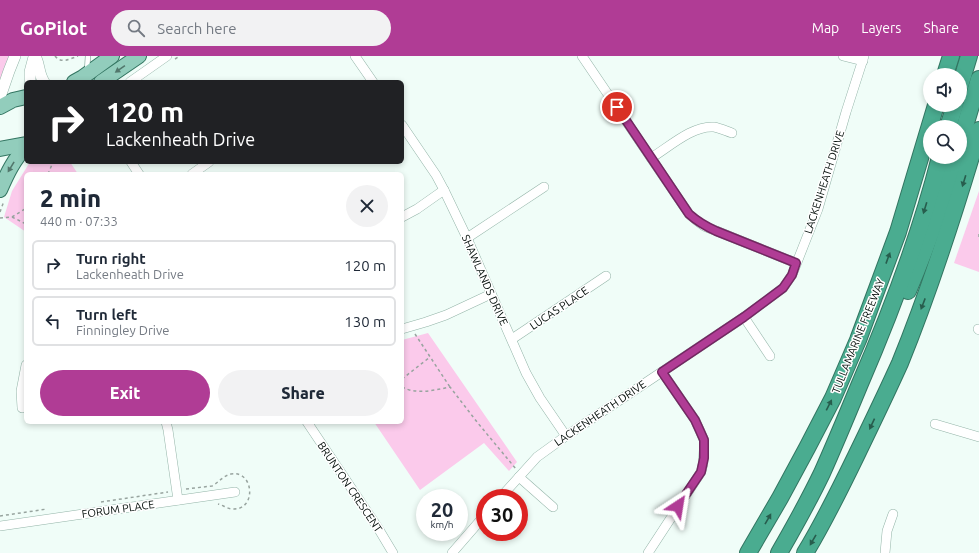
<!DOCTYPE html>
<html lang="en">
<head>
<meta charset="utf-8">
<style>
  :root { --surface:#fff; --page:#f2f2f3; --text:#1f2937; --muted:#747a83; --line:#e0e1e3; --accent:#b03c95 }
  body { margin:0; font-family:Ubuntu,sans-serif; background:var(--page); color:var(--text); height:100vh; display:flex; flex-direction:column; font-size:15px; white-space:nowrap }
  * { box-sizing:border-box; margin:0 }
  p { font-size:13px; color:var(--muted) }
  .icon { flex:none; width:22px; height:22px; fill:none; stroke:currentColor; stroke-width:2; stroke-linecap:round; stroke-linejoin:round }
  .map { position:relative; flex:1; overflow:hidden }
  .panel { position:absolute; left:24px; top:116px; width:380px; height:252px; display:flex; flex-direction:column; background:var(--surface); border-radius:6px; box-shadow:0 2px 6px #0003 }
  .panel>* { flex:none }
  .top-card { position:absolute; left:24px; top:24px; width:380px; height:84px; border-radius:6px; box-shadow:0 2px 6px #0003; background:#202124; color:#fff; overflow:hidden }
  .tools { position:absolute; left:923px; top:12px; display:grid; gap:8px }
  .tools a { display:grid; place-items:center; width:44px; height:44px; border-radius:50%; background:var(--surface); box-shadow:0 2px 6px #0003; font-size:20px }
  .speed { position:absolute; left:416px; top:433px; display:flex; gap:8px; font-size:20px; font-weight:700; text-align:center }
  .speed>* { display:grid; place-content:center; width:52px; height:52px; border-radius:50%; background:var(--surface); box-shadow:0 2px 6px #0003; line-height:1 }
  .speed small { font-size:10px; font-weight:400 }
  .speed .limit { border:6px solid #d22; background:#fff; color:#111 }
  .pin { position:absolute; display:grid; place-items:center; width:34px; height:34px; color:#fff; margin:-17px; border:2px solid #fff; border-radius:50%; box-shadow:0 1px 4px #0007 }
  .me { position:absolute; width:44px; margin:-22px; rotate:33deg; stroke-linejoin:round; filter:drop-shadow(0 0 3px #0008) }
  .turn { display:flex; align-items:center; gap:14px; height:84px; padding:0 16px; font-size:18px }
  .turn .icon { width:52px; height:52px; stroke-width:2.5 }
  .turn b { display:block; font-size:28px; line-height:34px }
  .round { display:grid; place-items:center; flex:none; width:42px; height:42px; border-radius:21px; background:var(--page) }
  .overview { display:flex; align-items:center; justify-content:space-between; height:68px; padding:0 16px }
  h1 { font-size:24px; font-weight:800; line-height:30px }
  .cta { display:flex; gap:8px; margin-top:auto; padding:8px 16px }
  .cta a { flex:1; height:46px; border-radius:24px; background:var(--accent); color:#fff; font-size:16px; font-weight:800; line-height:46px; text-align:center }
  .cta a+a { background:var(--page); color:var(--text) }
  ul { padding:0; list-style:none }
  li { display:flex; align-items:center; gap:12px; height:50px; margin:0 8px 6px; padding:0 8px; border:2px solid var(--line); border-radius:6px }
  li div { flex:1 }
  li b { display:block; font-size:15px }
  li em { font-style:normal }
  header { display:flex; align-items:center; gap:24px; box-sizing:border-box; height:56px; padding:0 20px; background:var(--accent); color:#fff }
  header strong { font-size:19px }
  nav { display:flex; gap:22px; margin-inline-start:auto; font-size:14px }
  .search { width:280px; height:36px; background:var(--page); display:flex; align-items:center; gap:10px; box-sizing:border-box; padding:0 14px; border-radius:22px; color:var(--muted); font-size:15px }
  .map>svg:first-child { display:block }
  .green { fill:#fbcaeb }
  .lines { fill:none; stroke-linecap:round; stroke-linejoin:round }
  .service-casing { stroke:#93b4a8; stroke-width:6 }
  .minor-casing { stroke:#93b4a8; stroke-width:10 }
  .tertiary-casing { stroke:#93b4a8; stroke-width:12 }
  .primary-casing { stroke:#327561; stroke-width:16 }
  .motorway-casing { stroke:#327561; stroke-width:18 }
  .path { stroke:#98a49f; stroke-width:1.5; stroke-dasharray:3 3; stroke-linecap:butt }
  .service { stroke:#fff; stroke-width:4.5 }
  .minor { stroke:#fff; stroke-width:9 }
  .tertiary { stroke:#fff; stroke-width:11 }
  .primary { stroke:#92cdbc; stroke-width:14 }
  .motorway { stroke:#4aac90; stroke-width:16 }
  .oneway { fill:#52776c }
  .oneway2 { fill:#275d4d }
  .route-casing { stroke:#722761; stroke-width:10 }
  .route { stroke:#b03c95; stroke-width:7 }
  .labels { text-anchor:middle; stroke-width:3; stroke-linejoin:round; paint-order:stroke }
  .street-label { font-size:11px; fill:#040e0a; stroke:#fff }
</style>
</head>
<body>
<header>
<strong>GoPilot</strong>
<div class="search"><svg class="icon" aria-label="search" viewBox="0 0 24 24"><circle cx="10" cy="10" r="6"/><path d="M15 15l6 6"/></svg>Search here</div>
<nav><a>Map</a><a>Layers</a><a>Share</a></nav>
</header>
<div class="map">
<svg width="979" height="497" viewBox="0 0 979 497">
  <rect width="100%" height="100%" fill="#f0fdf8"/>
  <g class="green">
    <polygon points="0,0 11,0 0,28"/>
    <polygon points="30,106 70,106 78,118 26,118 26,176 4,161 12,135"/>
    <polygon points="979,135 979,216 954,207"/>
    <polygon points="428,277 517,406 509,415 484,387 420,434 374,366 402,366 402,284"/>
  </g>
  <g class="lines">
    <g class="service-casing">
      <polyline id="service" points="87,14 88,0"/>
    </g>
    <g class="minor-casing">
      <g id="minor">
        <polyline points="355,0 373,26"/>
        <polyline points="582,0 689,158 696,164 704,170 796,207"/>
        <polyline points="843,0 863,5"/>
        <polyline points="130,26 167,0"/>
        <polyline points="402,69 436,119 444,134 467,182 526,317 540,342 566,380"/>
        <path d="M 651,102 C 669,91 693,69 714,71 C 720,72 726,75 732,77"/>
        <polyline points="131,106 139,118"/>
        <polyline points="192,118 209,106"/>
        <polyline points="402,161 417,153 444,134"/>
        <polyline points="467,182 544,131"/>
        <polyline points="744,261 770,300"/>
        <polyline points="402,273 426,266 446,259 491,238"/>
        <polyline points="978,273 979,274"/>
        <polyline points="512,283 606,220"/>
        <polyline points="22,352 21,335 26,309"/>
        <polyline points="166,366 168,374 178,444"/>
        <polyline points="307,366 378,472 393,497"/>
        <polyline points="935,368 979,381"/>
        <polyline points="519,421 553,451"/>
        <polyline points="500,442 537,401 566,380 744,261 783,232 792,219 818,153 846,56 864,0"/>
        <polyline points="0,470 235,436"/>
        <polyline points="452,497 485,459"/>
        <polyline points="648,497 701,416 703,408 704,394 704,384 700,375 695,364 662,316"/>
        <polyline points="885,497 887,475 893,458"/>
      </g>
    </g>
    <g class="tertiary-casing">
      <g id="tertiary">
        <path d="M 35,0 C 40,9 38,17 44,26"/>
        <polyline points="30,26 30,16 34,1"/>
        <polyline points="0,41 9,15 15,0"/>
      </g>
    </g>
    <g class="primary-casing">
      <g id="primary">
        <polyline points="74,26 83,21 112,0"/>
        <polyline points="101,26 139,0"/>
        <polyline points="0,51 13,44 26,41"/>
        <polyline points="0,93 26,88"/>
        <path d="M 0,134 C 7,118 14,103 26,91"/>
      </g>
    </g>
    <g class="motorway-casing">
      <g id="motorway">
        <polyline points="945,19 951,0"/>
        <polyline points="960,30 969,0"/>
        <polyline points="948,71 955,49"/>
        <polyline points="960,87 979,23"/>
        <path d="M 908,235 C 927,191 942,147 956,101"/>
        <polyline points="748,497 780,442 807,392 833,342 858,284 898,176 936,49"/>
        <path d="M 779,497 C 794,471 809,444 822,417 C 835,388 847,359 859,330 C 891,256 920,180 940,101"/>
        <path d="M 805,497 C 824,466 840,433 856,400 C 871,369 886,338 900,307 C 931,231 956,152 979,74"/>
      </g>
    </g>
    <g class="path">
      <path d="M 55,0 C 61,8 70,3 78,0"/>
      <polyline points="175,3 180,0"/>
      <polyline points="48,118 53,106"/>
      <polyline points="26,151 25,153 26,156"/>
      <polyline points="0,156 4,145"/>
      <polyline points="12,161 26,168"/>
      <polyline points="0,162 12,161 25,153"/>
      <polyline points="979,178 979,182"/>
      <polyline points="415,278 450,331"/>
      <polyline points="402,323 430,301"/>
      <path d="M 402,331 C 417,339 435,334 450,331 L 477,366 L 516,413"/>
      <path d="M 186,433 L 212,430 C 219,426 223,420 231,418 C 254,414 257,454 233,453 C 227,453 223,449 218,448"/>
      <polyline points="101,446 168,436"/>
      <polyline points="0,460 47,453"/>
    </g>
    <use href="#service" class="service"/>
    <use href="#minor" class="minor"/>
    <use href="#tertiary" class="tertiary"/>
    <use href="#primary" class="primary"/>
    <use href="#motorway" class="motorway"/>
  </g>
  <defs><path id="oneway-solid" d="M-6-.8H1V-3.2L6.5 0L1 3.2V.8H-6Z"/></defs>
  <g class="oneway">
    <use href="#oneway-solid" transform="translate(120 13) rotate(145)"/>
    <use href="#oneway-solid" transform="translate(11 111) rotate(121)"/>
  </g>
  <g class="oneway2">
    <use href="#oneway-solid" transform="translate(964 125) rotate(107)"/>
    <use href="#oneway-solid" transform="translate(925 152) rotate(107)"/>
    <use href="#oneway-solid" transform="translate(888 202) rotate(-70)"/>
    <use href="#oneway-solid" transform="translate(923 248) rotate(111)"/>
    <use href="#oneway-solid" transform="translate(829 349) rotate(-63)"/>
    <use href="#oneway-solid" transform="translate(872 368) rotate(115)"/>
    <use href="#oneway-solid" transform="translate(768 463) rotate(-60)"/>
    <use href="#oneway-solid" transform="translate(813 484) rotate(120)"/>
  </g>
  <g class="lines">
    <g class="route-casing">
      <path id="route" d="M 617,51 L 689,158 C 698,166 705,170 716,175 L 796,207 L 792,219 L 783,232 L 744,261 L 662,316 L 695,364 L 700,375 L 704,384 L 704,402 L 701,416 L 678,450"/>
    </g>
    <use href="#route" class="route"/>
  </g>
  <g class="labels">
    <g class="street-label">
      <text transform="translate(824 126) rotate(-72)" y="4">LACKENHEATH DRIVE</text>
      <text transform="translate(485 224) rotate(66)" y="4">SHAWLANDS DRIVE</text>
      <text transform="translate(559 252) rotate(-34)" y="4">LUCAS PLACE</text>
      <text transform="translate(858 280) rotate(-68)" y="4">TULLAMARINE FREEWAY</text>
      <text transform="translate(600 357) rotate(-34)" y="4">LACKENHEATH DRIVE</text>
      <text transform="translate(350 431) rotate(56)" y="4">BRUNTON CRESCENT</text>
      <text transform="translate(118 453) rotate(-8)" y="4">FORUM PLACE</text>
    </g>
  </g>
</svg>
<div class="tools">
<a><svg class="icon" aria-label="sound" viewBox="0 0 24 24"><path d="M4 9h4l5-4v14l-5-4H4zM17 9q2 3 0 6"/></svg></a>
<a><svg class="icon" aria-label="search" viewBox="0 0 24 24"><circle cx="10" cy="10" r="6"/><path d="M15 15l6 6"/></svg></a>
</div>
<div class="speed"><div>20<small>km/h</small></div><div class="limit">30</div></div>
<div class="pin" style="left:617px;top:51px;background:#d93025"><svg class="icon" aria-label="arrive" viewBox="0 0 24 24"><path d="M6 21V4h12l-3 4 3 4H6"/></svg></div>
<svg class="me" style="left:678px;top:450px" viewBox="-20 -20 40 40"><path d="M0-17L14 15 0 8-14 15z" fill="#b03c95" stroke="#fff" stroke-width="4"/></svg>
<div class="top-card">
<div class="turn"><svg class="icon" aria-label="right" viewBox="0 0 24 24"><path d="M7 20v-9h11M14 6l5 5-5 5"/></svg><div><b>120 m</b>Lackenheath Drive</div></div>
</div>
<section class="panel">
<div class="overview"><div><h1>2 min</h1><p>440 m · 07:33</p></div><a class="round"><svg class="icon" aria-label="close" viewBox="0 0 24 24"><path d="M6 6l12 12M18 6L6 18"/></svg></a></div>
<ul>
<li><svg class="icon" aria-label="right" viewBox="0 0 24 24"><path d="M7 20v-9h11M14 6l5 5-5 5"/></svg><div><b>Turn right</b><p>Lackenheath Drive</p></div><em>120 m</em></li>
<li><svg class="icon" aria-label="left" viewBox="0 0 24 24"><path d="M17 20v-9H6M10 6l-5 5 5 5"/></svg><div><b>Turn left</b><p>Finningley Drive</p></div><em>130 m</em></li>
</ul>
<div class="cta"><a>Exit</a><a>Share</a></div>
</section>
</div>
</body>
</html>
